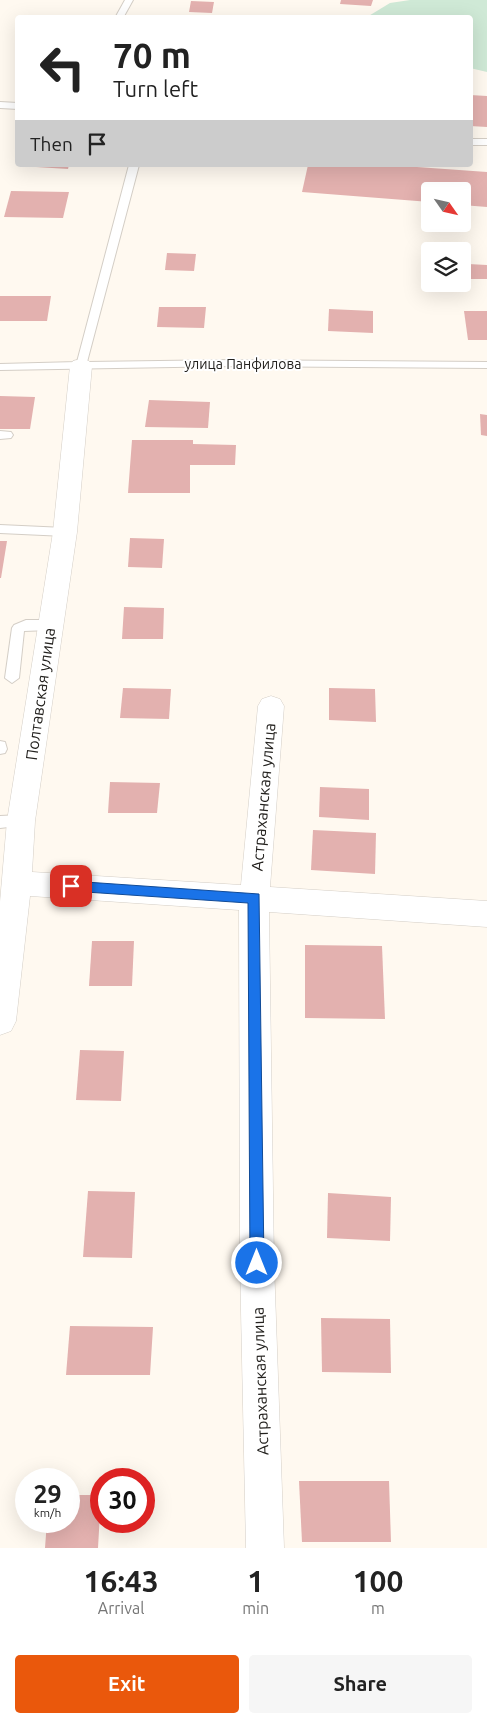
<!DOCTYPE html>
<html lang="en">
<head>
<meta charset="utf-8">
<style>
  :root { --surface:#fff; --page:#f6f6f6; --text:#222; --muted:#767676; --accent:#ea580c }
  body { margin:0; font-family:Ubuntu,sans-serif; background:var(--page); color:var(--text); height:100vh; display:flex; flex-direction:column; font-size:19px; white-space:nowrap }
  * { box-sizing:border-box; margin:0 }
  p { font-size:16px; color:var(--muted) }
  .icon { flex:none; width:28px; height:28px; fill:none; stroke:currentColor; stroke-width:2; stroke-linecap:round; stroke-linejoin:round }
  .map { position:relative; height:1548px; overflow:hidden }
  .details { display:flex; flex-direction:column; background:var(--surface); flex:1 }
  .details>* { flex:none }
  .top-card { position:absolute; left:15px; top:15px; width:458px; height:152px; border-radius:5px; box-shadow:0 5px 20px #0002; background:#fff; color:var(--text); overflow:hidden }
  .needle { width:32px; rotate:124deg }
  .tools { position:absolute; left:421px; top:182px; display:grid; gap:10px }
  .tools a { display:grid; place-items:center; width:50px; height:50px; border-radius:5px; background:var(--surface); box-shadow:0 5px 20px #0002; font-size:25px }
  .speed { position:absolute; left:15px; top:1468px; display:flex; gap:10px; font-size:25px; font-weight:700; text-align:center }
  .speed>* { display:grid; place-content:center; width:65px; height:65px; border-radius:50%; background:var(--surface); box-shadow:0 5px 20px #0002; line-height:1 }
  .speed small { font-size:12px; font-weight:400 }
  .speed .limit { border:8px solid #d22; background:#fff; color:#111 }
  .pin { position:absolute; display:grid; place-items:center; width:42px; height:42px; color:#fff; margin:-21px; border-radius:10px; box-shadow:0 2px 8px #0006 }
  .me { position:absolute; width:55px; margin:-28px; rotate:0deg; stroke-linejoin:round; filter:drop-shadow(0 0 4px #0008) }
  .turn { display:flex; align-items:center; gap:18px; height:105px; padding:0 15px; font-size:22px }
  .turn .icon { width:65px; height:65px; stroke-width:2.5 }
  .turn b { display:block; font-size:35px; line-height:42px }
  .then { display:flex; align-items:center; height:48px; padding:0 15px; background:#0003; gap:10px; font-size:19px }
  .eta { display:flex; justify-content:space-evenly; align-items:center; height:85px; text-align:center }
  .eta b { font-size:30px; font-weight:700; line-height:35px }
  .button { display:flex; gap:10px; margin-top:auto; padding:10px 15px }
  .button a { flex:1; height:58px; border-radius:5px; background:var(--accent); color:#fff; font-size:20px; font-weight:700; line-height:58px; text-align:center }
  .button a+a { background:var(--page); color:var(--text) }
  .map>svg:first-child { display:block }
  .green { fill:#cfe9d6 }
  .building { fill:#e3b1af }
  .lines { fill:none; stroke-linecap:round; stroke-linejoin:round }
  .service-casing { stroke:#d4cec6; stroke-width:2 }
  .minor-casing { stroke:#d4cec6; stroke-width:1 }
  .service { fill:#fff; fill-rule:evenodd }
  .minor { fill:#fff; fill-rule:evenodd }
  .route { fill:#1a73e8; stroke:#114b97 }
  .labels { text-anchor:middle; stroke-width:4; stroke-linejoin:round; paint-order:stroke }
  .far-street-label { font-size:14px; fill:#24221f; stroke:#fff }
  .street-label { font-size:16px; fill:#24221f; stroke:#fff }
</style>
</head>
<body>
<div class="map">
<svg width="487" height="1548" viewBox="0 0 487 1548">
  <rect width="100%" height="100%" fill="#fff9f0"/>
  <polygon class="green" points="410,0 487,0 487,72 470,68 470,18 367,17 390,3"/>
  <g class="building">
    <polygon points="341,0 373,0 371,6 340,4"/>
    <polygon points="191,1 214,2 212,13 189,12"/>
    <polygon points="470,95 487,96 487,127 470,126"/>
    <polygon points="36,165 69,165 68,169 36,167"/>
    <polygon points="308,165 389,165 487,172 487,207 462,205 462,191 430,191 430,202 302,192"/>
    <polygon points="11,191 69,192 63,218 4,217"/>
    <polygon points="167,253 196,254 194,271 165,270"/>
    <polygon points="468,264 487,265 487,279 469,279"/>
    <polygon points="0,296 51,296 47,321 0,321"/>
    <polygon points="159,307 206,307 204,328 157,327"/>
    <polygon points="329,309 373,311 373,333 328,331"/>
    <polygon points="464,311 487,311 487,340 468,340"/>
    <polygon points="0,396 35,397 30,429 0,429"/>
    <polygon points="149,400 210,402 208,428 145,427"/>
    <polygon points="480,414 487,415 487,436 481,435"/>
    <polygon points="132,440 193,440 193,444 236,445 235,465 190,465 190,493 128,493"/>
    <polygon points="130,538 164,539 162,568 128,567"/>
    <polygon points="0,541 7,541 1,578 0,578"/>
    <polygon points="124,607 164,608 163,639 122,639"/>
    <polygon points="123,688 171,689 169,719 120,718"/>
    <polygon points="329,688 375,689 376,722 329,720"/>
    <polygon points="110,782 160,783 157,813 108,813"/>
    <polygon points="320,787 369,789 369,820 319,817"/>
    <polygon points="313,830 376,833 375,874 311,870"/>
    <polygon points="92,941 134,941 132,986 89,986"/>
    <polygon points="305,945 382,946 385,1019 305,1018"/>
    <polygon points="80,1050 124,1051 121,1101 76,1100"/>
    <polygon points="88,1191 135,1192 132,1258 83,1257"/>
    <polygon points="328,1193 391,1197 390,1241 327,1238"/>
    <polygon points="321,1318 390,1319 391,1373 322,1372"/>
    <polygon points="70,1326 153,1327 150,1375 66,1375"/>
    <polygon points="299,1481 389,1481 391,1542 302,1542"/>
    <polygon points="69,1495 101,1495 98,1548 45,1548 47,1521 69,1521"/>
  </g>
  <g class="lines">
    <g class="service-casing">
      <g id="service">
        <polygon points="125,0 133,0 123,18 115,18"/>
        <polygon points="0,102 18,103 18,109 0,108"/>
        <rect x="470" y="139" width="17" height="6"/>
        <polygon points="129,165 139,165 87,362 232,360 487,362 487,368 232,366 0,370 0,364 77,362"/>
        <polygon points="0,431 11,432 13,435 11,438 0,439"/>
        <polygon points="0,525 65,528 71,532 65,536 0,533"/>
        <polygon points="26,620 50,620 56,625 50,630 24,631 19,678 12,683 5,678 12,628 14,625"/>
        <polygon points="0,741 5,742 7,749 5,753 0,754"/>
        <polygon points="21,815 26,817 28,821 26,825 0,828 0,816"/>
      </g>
    </g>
    <g class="minor-casing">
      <polygon id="minor" points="81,359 89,361 92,366 77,532 35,821 32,872 241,885 258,706 262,699 271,696 280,699 284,706 270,887 487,901 487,927 269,912 274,1263 284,1548 246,1548 240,1263 239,910 30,896 16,1021 11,1031 0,1035 0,902 7,821 53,532 70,366 73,361"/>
    </g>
    <use href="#service" class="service"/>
    <use href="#minor" class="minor"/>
  </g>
  <polygon class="route" points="71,881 259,894 264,1263 262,1268 257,1270 252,1268 250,1263 248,903 71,891 65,886"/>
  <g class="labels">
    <g class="far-street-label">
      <text x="243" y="369">улица Панфилова</text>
    </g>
    <g class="street-label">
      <text transform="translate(40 694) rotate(-82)" y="6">Полтавская улица</text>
      <text transform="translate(263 797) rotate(-85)" y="6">Астраханская улица</text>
      <text transform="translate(260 1381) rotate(-92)" y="6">Астраханская улица</text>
    </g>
  </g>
</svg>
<div class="tools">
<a><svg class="needle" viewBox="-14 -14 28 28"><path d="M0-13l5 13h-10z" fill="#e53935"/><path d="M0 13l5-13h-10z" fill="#767676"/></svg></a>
<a><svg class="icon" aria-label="layers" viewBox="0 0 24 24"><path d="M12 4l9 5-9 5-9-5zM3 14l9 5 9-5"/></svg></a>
</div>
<div class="speed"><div>29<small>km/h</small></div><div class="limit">30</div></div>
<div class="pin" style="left:71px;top:886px;background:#d93025"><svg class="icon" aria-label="arrive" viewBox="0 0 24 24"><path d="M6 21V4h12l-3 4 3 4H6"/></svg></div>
<svg class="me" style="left:257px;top:1263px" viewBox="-20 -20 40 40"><circle r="17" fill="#1a73e8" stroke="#fff" stroke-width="3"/><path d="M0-11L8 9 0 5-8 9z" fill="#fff"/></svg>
<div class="top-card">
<div class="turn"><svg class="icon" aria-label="left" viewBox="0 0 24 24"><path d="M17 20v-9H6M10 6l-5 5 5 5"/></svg><div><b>70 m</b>Turn left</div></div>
<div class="then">Then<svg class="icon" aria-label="arrive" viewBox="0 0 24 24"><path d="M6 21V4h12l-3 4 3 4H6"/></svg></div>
</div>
</div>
<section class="details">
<div class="eta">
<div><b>16:43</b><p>Arrival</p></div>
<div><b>1</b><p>min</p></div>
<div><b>100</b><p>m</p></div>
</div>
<div class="button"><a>Exit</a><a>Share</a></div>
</section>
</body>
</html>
